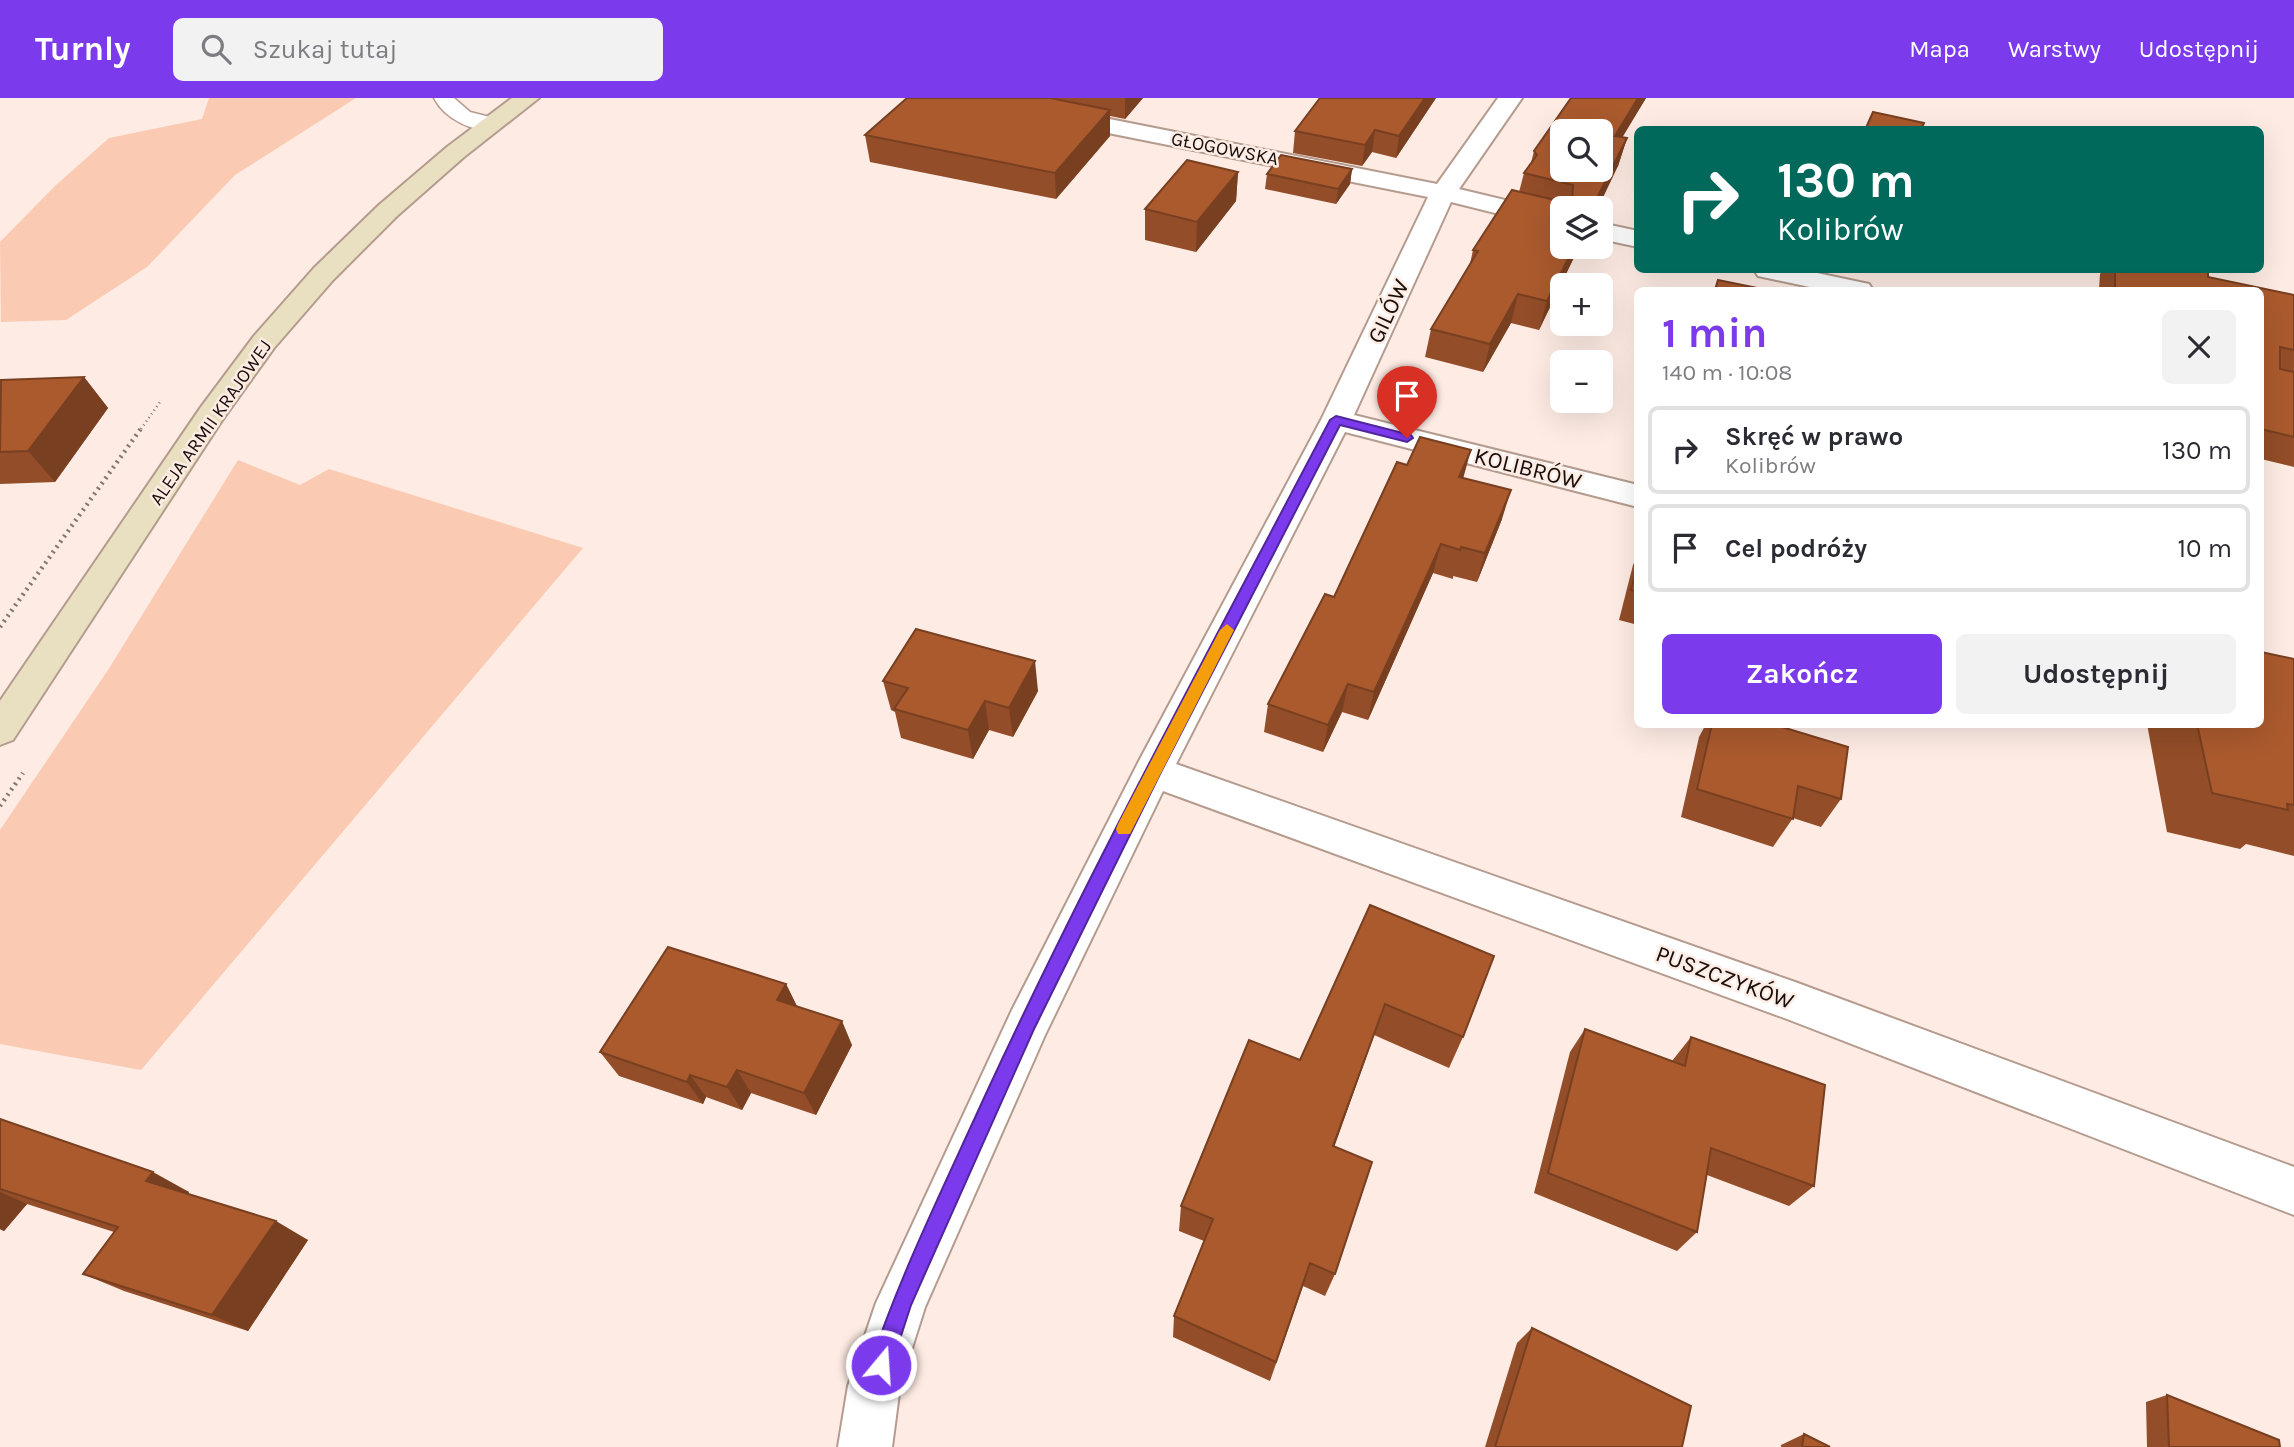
<!DOCTYPE html>
<html lang="pl">
<head>
<meta charset="utf-8">
<style>
  :root { --surface:#fff; --page:#f2f2f3; --text:#2b2b33; --muted:#7c7c81; --line:#e1e1e2; --accent:#7c3aed }
  body { margin:0; font-family:Karla,sans-serif; background:var(--page); color:var(--text); height:100vh; display:flex; flex-direction:column; font-size:26px; white-space:nowrap }
  * { box-sizing:border-box; margin:0 }
  p { font-size:23px; color:var(--muted) }
  .icon { flex:none; width:38px; height:38px; fill:none; stroke:currentColor; stroke-width:2; stroke-linecap:round; stroke-linejoin:round }
  .map { position:relative; flex:1; overflow:hidden }
  .panel { position:absolute; left:1634px; top:189px; width:630px; height:441px; display:flex; flex-direction:column; background:var(--surface); border-radius:10px; box-shadow:0 7px 28px #0002 }
  .panel>* { flex:none }
  .hud { position:absolute; left:1634px; top:28px; width:630px; height:147px; border-radius:10px; box-shadow:0 7px 28px #0002; background:#00695c; color:#fff; overflow:hidden }
  .controls { position:absolute; left:1550px; top:21px; display:grid; gap:14px }
  .controls a { display:grid; place-items:center; width:63px; height:63px; border-radius:10px; background:var(--surface); box-shadow:0 7px 28px #0002; font-size:35px }
  .pin { position:absolute; display:grid; place-items:center; width:60px; height:60px; color:#fff; margin:-72px -30px; border-radius:50% 50% 50% 0; rotate:-45deg; box-shadow:0 0 7px #0007 }
  .pin .icon { rotate:45deg }
  .me { position:absolute; width:77px; margin:-38px; rotate:18deg; stroke-linejoin:round; filter:drop-shadow(0 0 5px #0008) }
  .turn { display:flex; align-items:center; gap:24px; height:147px; padding:0 28px; font-size:32px }
  .turn .icon { width:91px; height:91px; stroke-width:2.5 }
  .turn b { display:block; font-size:49px; line-height:60px }
  .round { display:grid; place-items:center; flex:none; width:74px; height:74px; border-radius:10px; background:var(--page) }
  .summary { display:flex; align-items:center; justify-content:space-between; height:119px; padding:0 28px }
  h1 { font-size:42px; font-weight:700; line-height:52px; color:var(--accent) }
  .cta { display:flex; gap:14px; margin-top:auto; padding:14px 28px }
  .cta a { flex:1; height:80px; border-radius:10px; background:var(--accent); color:#fff; font-size:28px; font-weight:700; line-height:80px; text-align:center }
  .cta a+a { background:var(--page); color:var(--text) }
  ul { padding:0; list-style:none }
  li { display:flex; align-items:center; gap:21px; height:88px; margin:0 14px 10px; padding:0 14px; border:4px solid var(--line); border-radius:10px }
  li div { flex:1 }
  li b { display:block; font-size:26px }
  li em { font-style:normal }
  header { display:flex; align-items:center; gap:42px; box-sizing:border-box; height:98px; padding:0 35px; background:var(--accent); color:#fff }
  header strong { font-size:33px }
  nav { display:flex; gap:38px; margin-inline-start:auto; font-size:24px }
  .search { width:490px; height:63px; background:var(--page); display:flex; align-items:center; gap:18px; box-sizing:border-box; padding:0 24px; border-radius:10px; color:var(--muted); font-size:26px }
  .map>svg:first-child { display:block }
  .green { fill:#fbcab2 }
  .lines { fill:none; stroke-linecap:round; stroke-linejoin:round }
  .lane-casing { stroke:#b59b8e; stroke-width:3 }
  .street-casing { stroke:#b59b8e; stroke-width:4 }
  .secondary-casing { stroke:#b59b8e; stroke-width:4 }
  .path-far1 { stroke:#837570; stroke-width:2.5; stroke-dasharray:1 3.5; stroke-linecap:butt }
  .path { stroke:#837570; stroke-width:4.5; stroke-dasharray:2 4.5; stroke-linecap:butt }
  .lane { fill:#fff; fill-rule:evenodd }
  .street { fill:#fff; fill-rule:evenodd }
  .secondary { fill:#e9e0c1; fill-rule:evenodd }
  .wall { fill:#934d28 }
  .shaded-wall { fill:#783f20 }
  .building { fill:#ab5a2e; stroke:#783f20; stroke-width:2; fill-rule:evenodd }
  .route { fill:#7c3aed; stroke:#51269a; stroke-width:2 }
  .slow { fill:#f59e0b }
  .labels { text-anchor:middle; stroke-width:5; stroke-linejoin:round; paint-order:stroke }
  .far-street-label { font-size:19px; fill:#170e0a; stroke:#feece4 }
  .street-label { font-size:23px; fill:#170e0a; stroke:#feece4 }
</style>
</head>
<body>
<header>
<strong>Turnly</strong>
<div class="search"><svg class="icon" aria-label="search" viewBox="0 0 24 24"><circle cx="10" cy="10" r="6"/><path d="M15 15l6 6"/></svg>Szukaj tutaj</div>
<nav><a>Mapa</a><a>Warstwy</a><a>Udostępnij</a></nav>
</header>
<div class="map">
<svg width="2294" height="1349" viewBox="0 0 2294 1349">
  <rect width="100%" height="100%" fill="#feece4"/>
  <g class="green">
    <polygon points="209,0 356,0 235,77 147,169 66,222 1,224 0,144 55,88 109,40 202,21"/>
    <polygon points="238,362 300,387 329,371 583,450 141,972 0,946 0,732 108,572"/>
  </g>
  <g class="lines">
    <g class="lane-casing">
      <path id="lane" d="M 434,0 L 454,0 L 470,14 L 498,21 L 501,26 L 498,31 C 474,36 445,21 434,0 Z"/>
    </g>
    <g class="street-casing">
      <g id="street">
        <polygon points="956,0 1004,0 1437,86 1498,0 1522,0 1459,91 1563,116 1563,132 1451,104 1354,317 1638,387 1638,409 1345,334 1176,666 1795,884 2294,1069 2294,1117 1787,921 1163,693 1045,937 925,1209 900,1288 892,1349 838,1349 848,1288 876,1205 1012,912 1139,663 1321,322 1428,99 968,7 960,5"/>
        <polygon points="1601,125 1638,133 1638,149 1601,141"/>
        <polygon points="1754,172 1803,172 1869,186 1873,192 1824,192 1758,178"/>
      </g>
    </g>
    <g class="secondary-casing">
      <polygon id="secondary" points="512,0 539,0 464,59 397,118 333,182 274,250 223,321 13,642 0,647 0,603 201,309 254,238 314,170 379,107 447,49"/>
    </g>
    <polyline class="path-far1" points="141,331 160,304"/>
    <g class="path">
      <polyline points="0,529 142,329"/>
      <polyline points="0,708 23,675"/>
    </g>
    <use href="#lane" class="lane"/>
    <use href="#street" class="street"/>
    <use href="#secondary" class="secondary"/>
  </g>
  <g class="wall">
    <polygon points="907,0 1143,0 1125,21 1110,18 1110,38 1056,101 870,64 865,37"/>
    <polygon points="1436,0 1396,60 1372,54 1362,68 1293,55 1295,33"/>
    <polygon points="1571,0 1646,0 1622,39 1627,40 1618,68 1563,149 1579,149 1539,232 1511,225 1483,274 1425,259 1431,231 1470,166 1473,152 1519,94 1524,75 1531,65 1534,53"/>
    <polygon points="1352,71 1350,86 1336,106 1265,91 1267,76"/>
    <polygon points="1238,74 1236,103 1196,154 1145,142 1145,111"/>
    <polygon points="2103,172 2208,172 2208,179 2294,197 2294,369 2261,361 2261,192 2099,192 2100,176"/>
    <polygon points="84,279 108,310 55,384 0,386 0,283"/>
    <polygon points="1463,380 1502,421 1477,484 1453,478 1453,481 1433,475 1368,622 1342,614 1323,654 1264,634 1268,606 1334,499"/>
    <polygon points="1638,455 1638,527 1619,522 1633,467"/>
    <polygon points="2294,561 2294,758 2246,746 2240,751 2167,734 2147,626 2261,626"/>
    <polygon points="883,583 1038,593 1013,639 989,632 973,661 901,640 895,614 891,612"/>
    <polygon points="1706,626 1772,626 1841,701 1821,729 1793,720 1773,749 1681,719 1699,639"/>
    <polygon points="1370,807 1463,939 1449,970 1374,937 1334,1048 1335,1176 1325,1198 1303,1188 1270,1283 1173,1239 1174,1218 1204,1143 1179,1133 1181,1108 1300,962"/>
    <polygon points="786,886 797,909 852,947 816,1017 751,995 742,1012 706,999 703,1006 619,978 600,954"/>
    <polygon points="1585,931 1672,963 1691,939 1814,1088 1789,1108 1707,1077 1697,1134 1677,1153 1534,1095 1570,954"/>
    <polygon points="0,1021 189,1094 188,1096 308,1142 248,1233 124,1193 83,1176 114,1134 27,1106 4,1133 0,1131"/>
    <polygon points="1532,1230 1682,1349 1485,1349 1517,1245"/>
    <polygon points="2167,1297 2280,1349 2147,1349 2146,1304"/>
    <polygon points="1804,1336 1830,1349 1781,1349 1781,1347"/>
  </g>
  <g class="shaded-wall">
    <polygon points="1125,0 1143,0 1125,21"/>
    <polygon points="1425,0 1436,0 1396,60 1399,38"/>
    <polygon points="1638,0 1646,0 1607,65 1615,38"/>
    <polygon points="1110,12 1110,38 1056,101 1055,75"/>
    <polygon points="1375,32 1372,54 1362,68 1365,47"/>
    <polygon points="1627,40 1618,68 1598,110 1592,110"/>
    <polygon points="1352,71 1350,86 1336,106 1338,91"/>
    <polygon points="1238,74 1236,103 1196,154 1197,124"/>
    <polygon points="1574,149 1579,149 1539,232 1547,203"/>
    <polygon points="1518,196 1511,225 1483,274 1490,246"/>
    <polygon points="84,279 108,310 55,384 28,353"/>
    <polygon points="1471,352 1463,381 1459,379"/>
    <polygon points="1511,392 1502,421 1477,484 1485,455"/>
    <polygon points="1441,446 1433,475 1368,622 1374,594"/>
    <polygon points="1035,563 1038,593 1013,639 1009,610"/>
    <polygon points="1348,586 1342,614 1323,654 1328,627"/>
    <polygon points="985,603 989,632 973,661 968,632"/>
    <polygon points="786,886 798,910 777,902"/>
    <polygon points="1385,906 1374,937 1325,1075 1333,1048"/>
    <polygon points="842,923 852,947 816,1017 804,995"/>
    <polygon points="737,972 751,995 742,1012 727,989"/>
    <polygon points="690,977 706,999 703,1006 687,984"/>
    <polygon points="153,1074 189,1094 183,1103 146,1083"/>
    <polygon points="0,1094 27,1106 4,1133 0,1131"/>
    <polygon points="276,1123 308,1142 248,1233 212,1217"/>
  </g>
  <g class="building">
    <polygon points="907,0 1050,0 1110,12 1055,75 865,37"/>
    <polygon points="1320,0 1425,0 1399,38 1375,32 1365,47 1295,33"/>
    <path d="M 1571,0 L 1638,0 L 1615,38 L 1627,40 L 1592,110 L 1563,110 L 1563,149 L 1574,149 L 1547,203 L 1518,196 L 1490,246 L 1431,231 L 1478,153 L 1473,152 L 1512,92 L 1572,106 L 1573,87 L 1524,75 L 1537,57 L 1534,53 ZM 1563,33 L 1601,33 L 1601,72 L 1563,72 Z"/>
    <polygon points="1873,14 1924,25 1921,32 1865,32"/>
    <polygon points="1281,57 1352,71 1338,91 1267,76"/>
    <polygon points="1187,62 1238,74 1197,124 1145,111"/>
    <polygon points="2115,172 2208,172 2208,179 2294,197 2294,252 2280,249 2280,271 2294,274 2294,339 2261,331 2261,192 2115,192"/>
    <polygon points="1718,182 1767,192 1715,192"/>
    <polygon points="84,279 28,353 0,354 1,282"/>
    <polygon points="1420,339 1471,352 1459,379 1511,392 1485,455 1461,449 1460,452 1441,446 1374,594 1348,586 1328,627 1268,606 1325,496 1334,499 1397,364 1407,367"/>
    <polygon points="1638,467 1638,494 1631,492"/>
    <polygon points="916,531 1035,563 1009,610 985,603 968,632 894,611 908,590 883,583"/>
    <polygon points="2261,554 2294,561 2294,707 2287,706 2288,712 2212,695 2197,626 2261,626"/>
    <polygon points="1712,626 1772,626 1848,649 1841,701 1798,688 1793,721 1697,691"/>
    <polygon points="1370,807 1494,858 1463,939 1385,906 1333,1048 1372,1064 1335,1176 1310,1165 1276,1264 1174,1218 1213,1121 1181,1108 1249,942 1300,962"/>
    <polygon points="668,849 786,886 777,902 842,923 804,995 737,972 727,989 690,977 687,984 600,954"/>
    <polygon points="1585,931 1685,968 1691,939 1825,987 1814,1088 1711,1050 1697,1134 1548,1075"/>
    <polygon points="0,1021 153,1074 146,1083 276,1123 212,1217 83,1176 118,1129 0,1091"/>
    <polygon points="1532,1230 1691,1308 1682,1349 1495,1349"/>
    <polygon points="2167,1297 2279,1342 2280,1349 2169,1349"/>
    <polygon points="1804,1336 1830,1349 1802,1349"/>
  </g>
  <path class="route" d="M 1336,318 L 1411,337 L 1413,340 L 1407,344 L 1340,327 L 1161,674 L 1034,931 L 911,1207 L 889,1275 L 881,1278 L 874,1275 L 870,1267 C 901,1175 944,1088 984,1000 C 1090,770 1212,547 1330,322 Z"/>
  <polygon class="slow" points="1227,526 1234,532 1130,736 1118,736 1116,731 1118,726 1220,532"/>
  <g class="labels">
    <g class="far-street-label">
      <text transform="translate(1225 50) rotate(11)" y="7">GŁOGOWSKA</text>
      <text transform="translate(210 324) rotate(-55)" y="7">ALEJA ARMII KRAJOWEJ</text>
    </g>
    <g class="street-label">
      <text transform="translate(1388 213) rotate(-65)" y="8">GILÓW</text>
      <text transform="translate(1528 370) rotate(14)" y="8">KOLIBRÓW</text>
      <text transform="translate(1725 879) rotate(20)" y="8">PUSZCZYKÓW</text>
    </g>
  </g>
</svg>
<div class="controls">
<a><svg class="icon" aria-label="search" viewBox="0 0 24 24"><circle cx="10" cy="10" r="6"/><path d="M15 15l6 6"/></svg></a>
<a><svg class="icon" aria-label="layers" viewBox="0 0 24 24"><path d="M12 4l9 5-9 5-9-5zM3 14l9 5 9-5"/></svg></a>
<a>+</a>
<a>−</a>
</div>
<div class="pin" style="left:1407px;top:340px;background:#d93025"><svg class="icon" aria-label="arrive" viewBox="0 0 24 24"><path d="M6 21V4h12l-3 4 3 4H6"/></svg></div>
<svg class="me" style="left:881px;top:1267px" viewBox="-20 -20 40 40"><circle r="17" fill="#7c3aed" stroke="#fff" stroke-width="3"/><path d="M0-11L8 9 0 5-8 9z" fill="#fff"/></svg>
<div class="hud">
<div class="turn"><svg class="icon" aria-label="right" viewBox="0 0 24 24"><path d="M7 20v-9h11M14 6l5 5-5 5"/></svg><div><b>130 m</b>Kolibrów</div></div>
</div>
<section class="panel">
<div class="summary"><div><h1>1 min</h1><p>140 m · 10:08</p></div><a class="round"><svg class="icon" aria-label="close" viewBox="0 0 24 24"><path d="M6 6l12 12M18 6L6 18"/></svg></a></div>
<ul>
<li><svg class="icon" aria-label="right" viewBox="0 0 24 24"><path d="M7 20v-9h11M14 6l5 5-5 5"/></svg><div><b>Skręć w prawo</b><p>Kolibrów</p></div><em>130 m</em></li>
<li><svg class="icon" aria-label="arrive" viewBox="0 0 24 24"><path d="M6 21V4h12l-3 4 3 4H6"/></svg><div><b>Cel podróży</b></div><em>10 m</em></li>
</ul>
<div class="cta"><a>Zakończ</a><a>Udostępnij</a></div>
</section>
</div>
</body>
</html>
